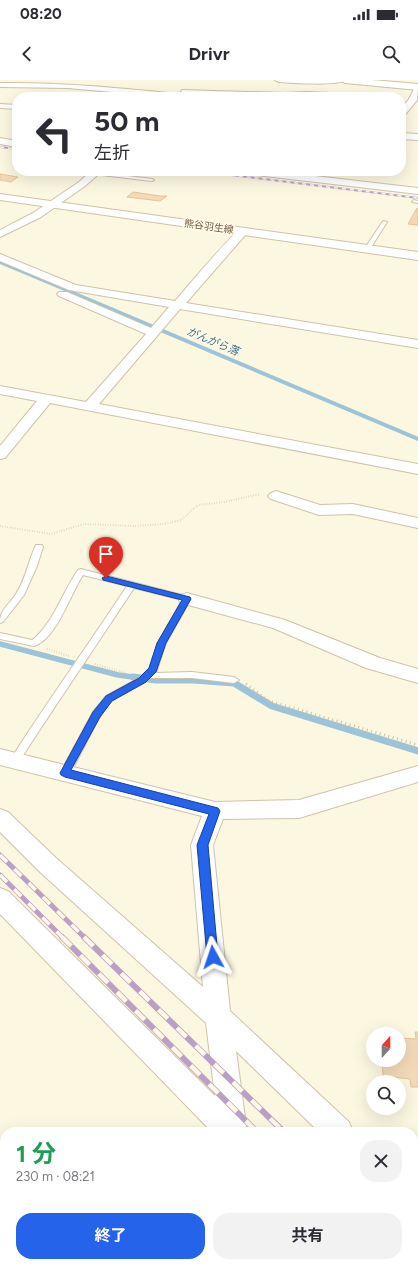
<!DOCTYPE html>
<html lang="ja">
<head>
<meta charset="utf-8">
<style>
  :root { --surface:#fff; --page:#f2f2f3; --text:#2b2b33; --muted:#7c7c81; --accent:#2563eb }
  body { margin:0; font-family:Figtree,"Noto Sans JP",sans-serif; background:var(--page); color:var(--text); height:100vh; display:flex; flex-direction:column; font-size:15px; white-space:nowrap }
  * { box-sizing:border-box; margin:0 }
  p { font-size:13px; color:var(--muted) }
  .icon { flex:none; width:22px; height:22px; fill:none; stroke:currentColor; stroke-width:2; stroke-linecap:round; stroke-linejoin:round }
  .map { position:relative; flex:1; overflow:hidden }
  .side { position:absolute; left:0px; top:1047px; width:418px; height:140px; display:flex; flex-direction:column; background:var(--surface); border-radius:16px 16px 0 0; box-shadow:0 4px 16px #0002 }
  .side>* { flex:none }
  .guide { position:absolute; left:12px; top:12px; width:394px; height:84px; border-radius:16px; box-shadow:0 4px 16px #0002; background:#fff; color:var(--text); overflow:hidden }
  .needle { width:26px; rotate:21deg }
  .fabs { position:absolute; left:366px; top:947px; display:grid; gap:8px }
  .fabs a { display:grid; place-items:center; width:40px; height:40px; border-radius:50%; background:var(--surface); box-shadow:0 4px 16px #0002; font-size:20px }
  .pin { position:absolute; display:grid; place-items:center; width:34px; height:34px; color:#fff; margin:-41px -17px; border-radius:50% 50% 50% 0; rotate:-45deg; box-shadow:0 0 4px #0007 }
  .pin .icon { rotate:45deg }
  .me { position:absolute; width:44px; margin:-22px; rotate:355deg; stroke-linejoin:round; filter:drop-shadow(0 0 3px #0008) }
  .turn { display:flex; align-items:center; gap:14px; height:84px; padding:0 16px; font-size:18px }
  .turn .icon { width:52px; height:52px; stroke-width:2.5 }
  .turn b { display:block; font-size:28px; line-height:34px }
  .round { display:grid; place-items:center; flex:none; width:42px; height:42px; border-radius:16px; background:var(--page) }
  .overview { display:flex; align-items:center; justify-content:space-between; height:68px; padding:0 16px }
  h1 { font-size:24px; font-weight:700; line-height:30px; color:#1e9e55 }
  .primary-button { display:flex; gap:8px; margin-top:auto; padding:8px 16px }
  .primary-button a { flex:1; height:46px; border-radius:16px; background:var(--accent); color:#fff; font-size:16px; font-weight:700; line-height:46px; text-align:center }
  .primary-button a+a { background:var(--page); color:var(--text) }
  .status { display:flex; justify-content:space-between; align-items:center; height:28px; padding:0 20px; background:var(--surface); direction:ltr }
  .status svg { height:11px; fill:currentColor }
  header { display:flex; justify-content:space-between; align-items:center; height:52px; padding:0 16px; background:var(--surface); font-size:18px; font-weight:700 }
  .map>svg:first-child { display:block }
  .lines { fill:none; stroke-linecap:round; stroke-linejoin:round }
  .stream-far3 { stroke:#9cc3d7; stroke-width:3.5 }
  .stream-far2 { stroke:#9cc3d7; stroke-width:4 }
  .stream-far1 { stroke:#9cc3d7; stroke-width:5.5 }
  .stream { stroke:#9cc3d7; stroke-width:7 }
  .building { fill:#f2dab9; stroke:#e5c499 }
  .service-casing { stroke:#cfc2ab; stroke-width:2 }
  .minor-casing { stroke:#cfc2ab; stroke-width:2 }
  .tertiary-casing { stroke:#cfc2ab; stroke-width:2 }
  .secondary-casing { stroke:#d0c1a6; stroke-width:2 }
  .path-far1 { stroke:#d6be9c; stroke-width:2; stroke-dasharray:0.5 2; stroke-linecap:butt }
  .path { stroke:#d6be9c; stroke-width:3; stroke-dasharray:1 3.5; stroke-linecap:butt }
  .service { fill:#fff; fill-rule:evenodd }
  .minor { fill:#fff; fill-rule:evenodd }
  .tertiary { fill:#fff; fill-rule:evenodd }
  .secondary { fill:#fff; fill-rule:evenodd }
  .rail-far2-casing { stroke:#bba0c5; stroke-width:2 }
  .rail-far1-casing { stroke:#bba0c5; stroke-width:5 }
  .rail-casing { stroke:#bba0c5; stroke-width:6 }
  .rail-far2 { stroke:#fffae7; stroke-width:1.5; stroke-dasharray:4; stroke-linecap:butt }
  .rail-far1 { stroke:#fffae7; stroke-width:3.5; stroke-dasharray:10; stroke-linecap:butt }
  .rail { stroke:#fffae7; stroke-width:4.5; stroke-dasharray:13; stroke-linecap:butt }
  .route { fill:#2563eb; stroke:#184099 }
  .labels { text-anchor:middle; stroke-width:3.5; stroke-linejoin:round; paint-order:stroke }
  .far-street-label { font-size:10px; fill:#736048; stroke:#fffae7 }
  .far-water-label { font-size:11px; font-style:italic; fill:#44748e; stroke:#fffae7 }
</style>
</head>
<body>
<div class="status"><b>08:20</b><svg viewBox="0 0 49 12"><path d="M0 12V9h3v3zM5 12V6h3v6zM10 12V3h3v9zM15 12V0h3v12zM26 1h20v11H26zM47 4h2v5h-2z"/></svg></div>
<header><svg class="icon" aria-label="back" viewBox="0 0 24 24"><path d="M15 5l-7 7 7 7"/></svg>Drivr<svg class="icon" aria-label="search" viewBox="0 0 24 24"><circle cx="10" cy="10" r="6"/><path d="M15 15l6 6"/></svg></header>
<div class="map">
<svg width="418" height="1187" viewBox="0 0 418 1187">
  <rect width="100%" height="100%" fill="#fcf7e1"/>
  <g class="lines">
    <polyline class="stream-far3" points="0,182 114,230"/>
    <polyline class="stream-far2" points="111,229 418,359"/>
    <polyline class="stream-far1" points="0,564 118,595 140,598"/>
    <polyline class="stream" points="133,597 156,600 194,600 234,603 272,626 418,671"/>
  </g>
  <g class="building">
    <polygon points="0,94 18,97 11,102 0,100"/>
    <polygon points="133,112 160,116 167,116 160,121 127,117"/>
    <polygon points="417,128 418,145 408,144"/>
    <polygon points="415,952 418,952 418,1007 411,1007 410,999 383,996 382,980 399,980 399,958 416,959"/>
  </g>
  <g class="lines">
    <g class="service-casing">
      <g id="service">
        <polygon points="95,92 152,99 154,100 152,101 93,94"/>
        <polygon points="414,120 418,121 418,123 412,122"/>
        <polygon points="383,141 387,142 370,169 366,169 365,168"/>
        <path d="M 36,465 L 42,465 L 43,467 L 37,486 L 24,515 L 3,542 L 0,543 C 0,529 9,525 16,514 C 26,499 28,481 36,465 Z"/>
        <path d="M 81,489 L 190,517 L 191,519 L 166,563 L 156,593 L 192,592 L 234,597 L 239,600 L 234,603 L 192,598 L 150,598 L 145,602 L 112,620 L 100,636 L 69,696 L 61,696 L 60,693 L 93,632 L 106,616 L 139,598 L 149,589 L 158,563 L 182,520 L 134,508 C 96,566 56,624 18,683 L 12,683 L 10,680 L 12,677 C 49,619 89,564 127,506 L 83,495 C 71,513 56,560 34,566 L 0,559 L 0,553 L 32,560 L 36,557 C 56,537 62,513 78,490 Z"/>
      </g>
    </g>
    <g class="minor-casing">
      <g id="minor">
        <path d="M 275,0 L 346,0 C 338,6 291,3 279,2 Z"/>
        <path d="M 0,3 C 60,2 120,8 180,14 L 184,16 L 167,17 L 68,8 L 0,7 Z"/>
        <polygon points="415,7 418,7 417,20 404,36 401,36 401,29 409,19"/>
        <polygon points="182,10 284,13 306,12 379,15 383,17 274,17 185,14 181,12"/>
        <polygon points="0,24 17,25 17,29 0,28"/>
        <polygon points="401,53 418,54 418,60 401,59"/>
        <polygon points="0,58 17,61 17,67 0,64"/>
        <polygon points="91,91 102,91 85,106 41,137 0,157 0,150 33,133 79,102"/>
        <polygon points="243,91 272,91 418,108 418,114 248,94"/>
        <path d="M 243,148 L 247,149 L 248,151 L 247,153 L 186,223 L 418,260 L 418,268 L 180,229 L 99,324 L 418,384 L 418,394 L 50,323 L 5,378 L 0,379 L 0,366 L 37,321 L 0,314 L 0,306 L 86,322 L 146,254 L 59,216 L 57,214 L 59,212 L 67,212 L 151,248 L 169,227 L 69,210 L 0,181 L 0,174 L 76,205 L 175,221 C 185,210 234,150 243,148 Z"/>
        <polygon points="276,411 320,425 353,424 418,438 418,448 353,434 319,435 271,419 268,416 271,413"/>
        <polygon points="187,513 285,540 380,578 418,589 418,603 366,588 273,548 181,523 178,519 181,515"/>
        <polygon points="0,669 215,722 299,720 418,686 418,702 299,738 223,739 213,765 230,931 349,1042 353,1052 319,1052 236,971 247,1052 212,1052 0,834 0,808 8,811 215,1016 206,943 40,792 0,752 0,729 8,732 56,778 203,907 191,765 202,736 0,685"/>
        <polygon points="413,1108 418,1110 418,1143 413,1141"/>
        <polygon points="206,1182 236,1182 235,1187 205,1187"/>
        <polygon points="346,1182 379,1182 381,1187 348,1187"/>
      </g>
    </g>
    <g class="tertiary-casing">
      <polygon id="tertiary" points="341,0 372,0 418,4 418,10 345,3"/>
    </g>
    <g class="secondary-casing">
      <polygon id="secondary" points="0,114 418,172 418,180 0,120"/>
    </g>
    <g class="path-far1">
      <polyline points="0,446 51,454 84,444 134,446 164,444 181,440 198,425 224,422 260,414"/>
      <polyline points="47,569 69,576"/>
      <polyline points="95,584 126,593"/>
    </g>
    <polyline class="path" points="246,604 269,621 418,665"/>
    <use href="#service" class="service"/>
    <use href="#minor" class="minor"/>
    <use href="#tertiary" class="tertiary"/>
    <use href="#secondary" class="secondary"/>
    <g class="rail-far2-casing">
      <g id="rail-far2">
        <polyline points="0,67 17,69"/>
        <polyline points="199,91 418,118"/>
      </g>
    </g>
    <g class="rail-far1-casing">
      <g id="rail-far1">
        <polyline points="0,775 85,858"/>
        <polyline points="0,795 63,858"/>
      </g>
    </g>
    <g class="rail-casing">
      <g id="rail">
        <polyline points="62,857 257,1052"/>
        <polyline points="84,857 284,1052"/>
        <polyline points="413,1179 418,1184"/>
        <polyline points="387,1182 392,1187"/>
      </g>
    </g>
    <use href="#rail-far2" class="rail-far2"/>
    <use href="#rail-far1" class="rail-far1"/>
    <use href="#rail" class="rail"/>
  </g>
  <polygon class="route" points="106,496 190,517 191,519 166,563 156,592 146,602 112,621 100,637 71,690 218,728 220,731 208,765 218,877 217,881 213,883 208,881 207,877 197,765 209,734 65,697 61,695 60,693 93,632 106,616 139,598 149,588 157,563 182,520 103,500 102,498"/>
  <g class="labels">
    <g class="far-street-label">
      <text transform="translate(209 146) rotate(8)" y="4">熊谷羽生線</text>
    </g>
    <g class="far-water-label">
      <text transform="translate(213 261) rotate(23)" y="4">がんがら落</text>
    </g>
  </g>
</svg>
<div class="fabs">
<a><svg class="needle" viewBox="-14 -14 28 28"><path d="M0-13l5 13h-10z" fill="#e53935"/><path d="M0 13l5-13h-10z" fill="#7c7c81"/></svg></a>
<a><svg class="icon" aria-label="search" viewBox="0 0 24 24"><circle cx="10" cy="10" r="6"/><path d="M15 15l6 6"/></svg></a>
</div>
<div class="pin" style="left:106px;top:498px;background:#d93025"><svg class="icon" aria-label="arrive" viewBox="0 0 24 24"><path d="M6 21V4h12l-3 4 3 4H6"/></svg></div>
<svg class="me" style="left:213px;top:877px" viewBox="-20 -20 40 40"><path d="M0-17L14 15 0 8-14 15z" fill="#2563eb" stroke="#fff" stroke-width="4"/></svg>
<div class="guide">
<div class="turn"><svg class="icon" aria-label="left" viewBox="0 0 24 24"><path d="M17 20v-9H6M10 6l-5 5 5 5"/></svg><div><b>50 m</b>左折</div></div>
</div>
<section class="side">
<div class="overview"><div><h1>1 分</h1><p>230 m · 08:21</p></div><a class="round"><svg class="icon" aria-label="close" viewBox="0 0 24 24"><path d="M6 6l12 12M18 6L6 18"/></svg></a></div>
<div class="primary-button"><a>終了</a><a>共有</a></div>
</section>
</div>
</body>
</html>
